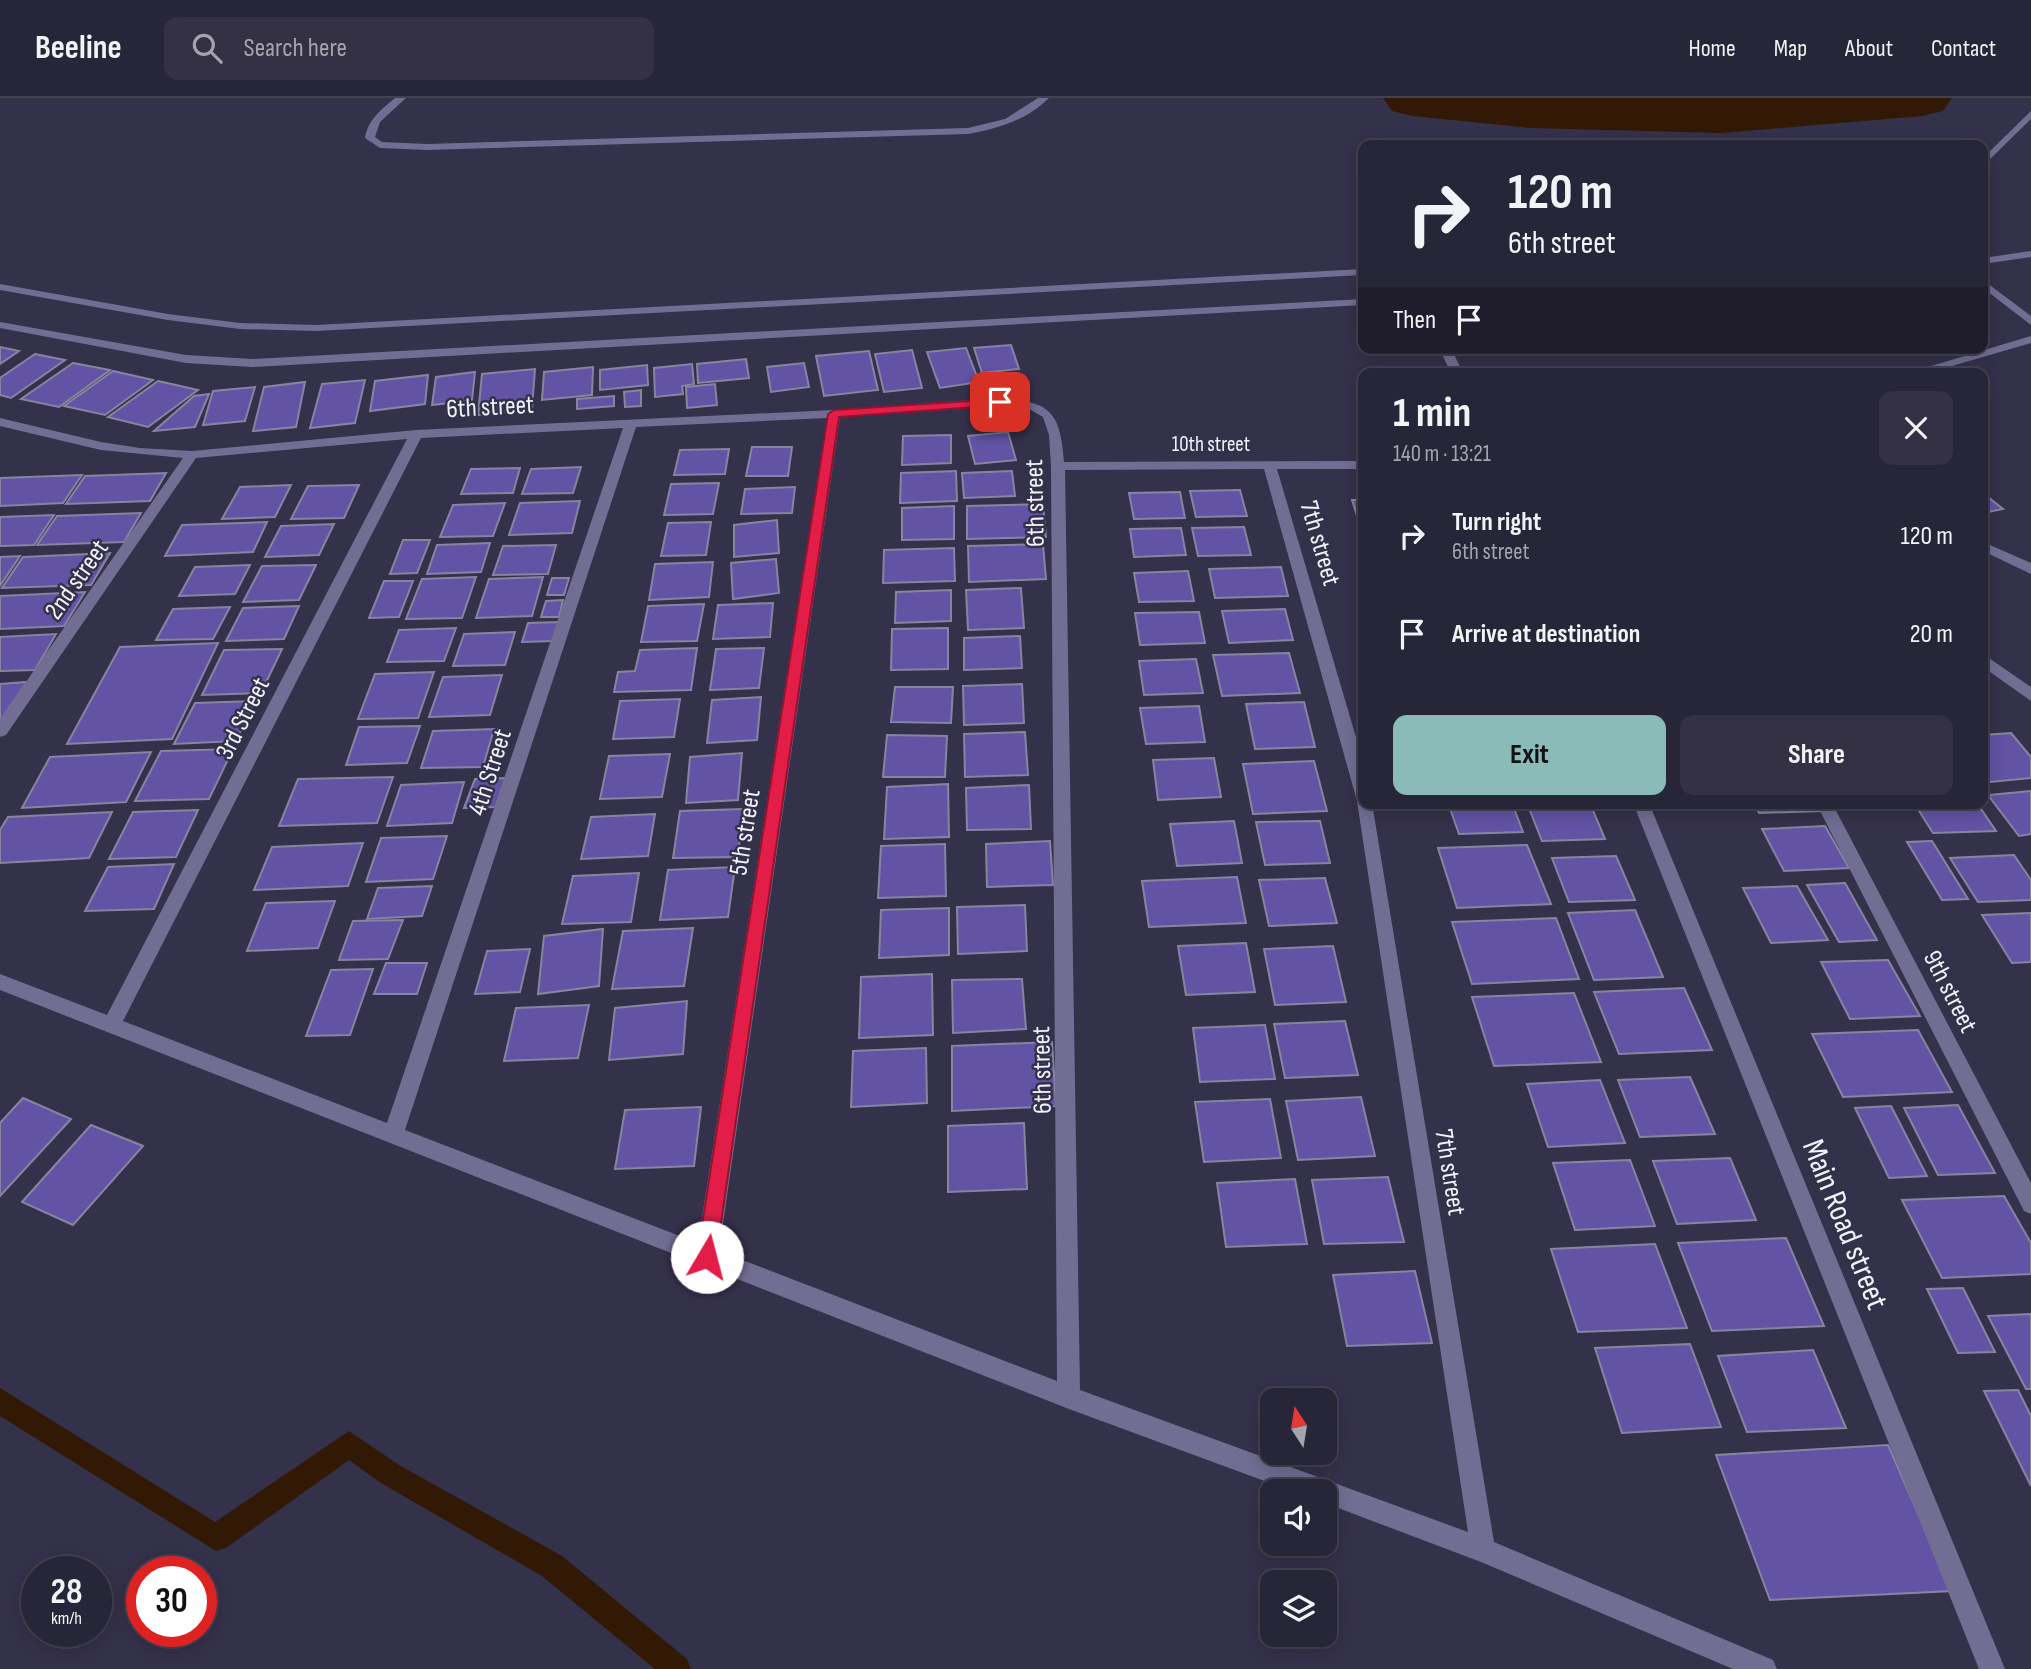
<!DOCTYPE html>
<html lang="en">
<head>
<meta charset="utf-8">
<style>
  :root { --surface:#272538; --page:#333143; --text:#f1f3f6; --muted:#a4a5ae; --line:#434253; --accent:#8bbbb9 }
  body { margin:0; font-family:"Sofia Sans Condensed",sans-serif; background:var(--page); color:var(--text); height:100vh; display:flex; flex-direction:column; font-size:26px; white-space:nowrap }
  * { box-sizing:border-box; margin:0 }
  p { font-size:23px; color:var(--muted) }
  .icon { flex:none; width:38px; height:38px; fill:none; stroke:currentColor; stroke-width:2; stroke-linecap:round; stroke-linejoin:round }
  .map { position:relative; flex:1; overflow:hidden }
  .panel { position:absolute; left:1358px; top:270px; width:630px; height:441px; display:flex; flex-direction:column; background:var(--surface); border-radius:14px; box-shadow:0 4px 18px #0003,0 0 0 2px var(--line) }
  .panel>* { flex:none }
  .banner { position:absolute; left:1358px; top:42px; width:630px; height:214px; border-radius:14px; box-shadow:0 4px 18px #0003,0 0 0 2px var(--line); background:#272538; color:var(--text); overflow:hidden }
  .needle { width:46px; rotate:348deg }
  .buttons { position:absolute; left:1260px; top:1290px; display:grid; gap:14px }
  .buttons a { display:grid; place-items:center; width:77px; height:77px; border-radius:14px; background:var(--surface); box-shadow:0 4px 18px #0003,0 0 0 2px var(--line); font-size:35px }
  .speed { position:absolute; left:21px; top:1458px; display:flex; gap:14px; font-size:35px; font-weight:700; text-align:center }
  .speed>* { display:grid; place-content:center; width:91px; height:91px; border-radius:50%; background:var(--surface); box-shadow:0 4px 18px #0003,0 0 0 2px var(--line); line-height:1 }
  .speed small { font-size:18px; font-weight:400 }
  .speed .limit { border:10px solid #d22; background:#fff; color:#111 }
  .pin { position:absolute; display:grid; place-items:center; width:60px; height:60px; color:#fff; margin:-30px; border-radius:14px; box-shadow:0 4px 10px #0006 }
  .me { position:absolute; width:77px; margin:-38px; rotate:8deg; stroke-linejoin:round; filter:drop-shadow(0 0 5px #0008) }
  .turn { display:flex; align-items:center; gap:24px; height:147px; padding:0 35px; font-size:32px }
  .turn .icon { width:91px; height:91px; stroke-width:2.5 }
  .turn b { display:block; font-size:49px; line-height:60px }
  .then { display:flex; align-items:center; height:66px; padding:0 35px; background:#0003; gap:14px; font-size:26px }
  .round { display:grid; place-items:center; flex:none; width:74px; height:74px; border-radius:14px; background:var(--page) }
  .head { display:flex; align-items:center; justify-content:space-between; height:119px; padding:0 35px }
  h1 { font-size:42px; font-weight:700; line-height:52px }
  .cta { display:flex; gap:14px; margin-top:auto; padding:14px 35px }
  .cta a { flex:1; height:80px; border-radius:14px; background:var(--accent); color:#111; font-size:28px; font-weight:700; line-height:80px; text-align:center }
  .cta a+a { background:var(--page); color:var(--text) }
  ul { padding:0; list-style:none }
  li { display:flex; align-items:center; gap:21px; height:98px; padding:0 35px }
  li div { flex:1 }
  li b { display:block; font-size:26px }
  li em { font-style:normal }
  header { display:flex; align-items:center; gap:42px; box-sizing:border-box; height:98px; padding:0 35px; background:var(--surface); border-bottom:2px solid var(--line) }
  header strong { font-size:33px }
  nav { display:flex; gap:38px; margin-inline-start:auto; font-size:24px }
  .search { width:490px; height:63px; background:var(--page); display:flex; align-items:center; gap:18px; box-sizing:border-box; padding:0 24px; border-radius:14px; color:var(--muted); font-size:26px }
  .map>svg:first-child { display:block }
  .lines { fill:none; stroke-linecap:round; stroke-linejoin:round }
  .stream { fill:#311905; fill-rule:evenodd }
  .river { fill:#311905; fill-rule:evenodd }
  .building { fill:#6253a4; stroke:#8784a2; stroke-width:2 }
  .lane { fill:#726e93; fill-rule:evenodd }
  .street { fill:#726e93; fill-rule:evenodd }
  .route { fill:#e11d48; stroke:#92132f; stroke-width:2 }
  .labels { text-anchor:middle; stroke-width:5; stroke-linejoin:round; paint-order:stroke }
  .far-street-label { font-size:21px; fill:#f3f3fc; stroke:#34314a }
  .street-label { font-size:26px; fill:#f3f3fc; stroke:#34314a }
  .near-street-label { font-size:32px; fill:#f3f3fc; stroke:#34314a }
</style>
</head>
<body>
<header>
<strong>Beeline</strong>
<div class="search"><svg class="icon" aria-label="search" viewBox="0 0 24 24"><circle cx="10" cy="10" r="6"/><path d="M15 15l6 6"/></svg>Search here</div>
<nav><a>Home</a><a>Map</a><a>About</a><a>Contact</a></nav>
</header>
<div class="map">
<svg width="2031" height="1571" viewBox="0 0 2031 1571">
  <rect width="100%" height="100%" fill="#34314a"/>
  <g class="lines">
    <polygon class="stream" points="0,1290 215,1424 349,1333 399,1367 562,1458 687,1561 691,1571 655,1571 542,1478 381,1385 349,1362 226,1450 216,1453 0,1318"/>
    <polygon class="river" points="1383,0 1952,0 1943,13 1922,18 1722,35 1530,30 1413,18 1392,13"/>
  </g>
  <g class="building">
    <polygon points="1011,247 1019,271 982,275 974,250"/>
    <polygon points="0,249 19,253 0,266"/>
    <polygon points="966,250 979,284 940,290 927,254"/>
    <polygon points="912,252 922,290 884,294 875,256"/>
    <polygon points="869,253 878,292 824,298 816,258"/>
    <polygon points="35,256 65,262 11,300 0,297 0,280"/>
    <polygon points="746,261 749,280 698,285 697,266"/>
    <polygon points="73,265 110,272 59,309 21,301"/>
    <polygon points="804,265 809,289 771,294 767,269"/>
    <polygon points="692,266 694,286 682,288 683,296 655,299 654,270"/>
    <polygon points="647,267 648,287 600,292 600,272"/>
    <polygon points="593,269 592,297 542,302 544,274"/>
    <polygon points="535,271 532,311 478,317 482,276"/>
    <polygon points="113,273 153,282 105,317 64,308"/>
    <polygon points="475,274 472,302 432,307 436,279"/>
    <polygon points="428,277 425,306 370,313 375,283"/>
    <polygon points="365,282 355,325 310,330 322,286"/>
    <polygon points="158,283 198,292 148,329 108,319"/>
    <polygon points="305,284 296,329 253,333 264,289"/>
    <polygon points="715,286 717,307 687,310 686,289"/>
    <polygon points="255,289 245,323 203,327 213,293"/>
    <polygon points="641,292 641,308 625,309 624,294"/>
    <polygon points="209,296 195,329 154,333 194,298"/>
    <polygon points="614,298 614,308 577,311 577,301"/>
    <polygon points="1008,334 1016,362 975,366 968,338"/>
    <polygon points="951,337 951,365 902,367 903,338"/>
    <polygon points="752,349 792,349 788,378 746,378"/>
    <polygon points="729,351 725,376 674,377 680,352"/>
    <polygon points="581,369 573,395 522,396 531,371"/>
    <polygon points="520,370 513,395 461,396 471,371"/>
    <polygon points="956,373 957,403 900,405 901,375"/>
    <polygon points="1012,373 1015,398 964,400 962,375"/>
    <polygon points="166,375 150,403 66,406 85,378"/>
    <polygon points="82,377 63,405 0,408 0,380"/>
    <polygon points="719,385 713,416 664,417 671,386"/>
    <polygon points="291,387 275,419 222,421 240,389"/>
    <polygon points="359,387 344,420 291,421 308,388"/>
    <polygon points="795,389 792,415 741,416 745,391"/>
    <polygon points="1240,392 1247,418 1196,419 1190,393"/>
    <polygon points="1180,394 1185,420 1134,421 1129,395"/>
    <polygon points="1983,395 2003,411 1983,415"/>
    <polygon points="1352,402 1363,402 1363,436"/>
    <polygon points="580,403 572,435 509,437 520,405"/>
    <polygon points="505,405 493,438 440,439 453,407"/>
    <polygon points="1043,406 1046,439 967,441 967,408"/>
    <polygon points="954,408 954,441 902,442 902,410"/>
    <polygon points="141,415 124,444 37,447 57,418"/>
    <polygon points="54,417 34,447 0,448 0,419"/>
    <polygon points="777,422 779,455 734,459 734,427"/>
    <polygon points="267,424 253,454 165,458 182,427"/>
    <polygon points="711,424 706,457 661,458 668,425"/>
    <polygon points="334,426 319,457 265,459 281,428"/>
    <polygon points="1244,429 1251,457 1198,458 1192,430"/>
    <polygon points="1181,430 1186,457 1134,459 1130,431"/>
    <polygon points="403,442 430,442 417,475 390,476"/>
    <polygon points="490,445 481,474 427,476 437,447"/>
    <polygon points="1043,446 1046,481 969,484 968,448"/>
    <polygon points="556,447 548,476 493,477 503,448"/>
    <polygon points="954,450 955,483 883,485 884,452"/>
    <polygon points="110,455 91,487 2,490 23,459"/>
    <polygon points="20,458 0,488 0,459"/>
    <polygon points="776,461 779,495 733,501 731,465"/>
    <polygon points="713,464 709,499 649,502 655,466"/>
    <polygon points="250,467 235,496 179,498 195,469"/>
    <polygon points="316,467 299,502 243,504 262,468"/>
    <polygon points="1281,469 1288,498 1215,500 1209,471"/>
    <polygon points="1188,473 1194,503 1139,504 1134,475"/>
    <polygon points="476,479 462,520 406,521 422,481"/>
    <polygon points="543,479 532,518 476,520 489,481"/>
    <polygon points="552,480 569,480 564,497 547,497"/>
    <polygon points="384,483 413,483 399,519 369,520"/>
    <polygon points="1021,490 1024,530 968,532 966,492"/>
    <polygon points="951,492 951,523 895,525 896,494"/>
    <polygon points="85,494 64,528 0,531 0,498"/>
    <polygon points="563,502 559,519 541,519 546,503"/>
    <polygon points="773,505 770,539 713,541 718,507"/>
    <polygon points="704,506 697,543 641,544 648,508"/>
    <polygon points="299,508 284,541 226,543 243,510"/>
    <polygon points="230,509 213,541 156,542 173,511"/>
    <polygon points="1285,511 1293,542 1229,545 1222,513"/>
    <polygon points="1199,514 1205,545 1140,547 1135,515"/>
    <polygon points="560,524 555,543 522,544 528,525"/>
    <polygon points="456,530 444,563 387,564 399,532"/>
    <polygon points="948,530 948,571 891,572 892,531"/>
    <polygon points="515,534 505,567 453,568 464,536"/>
    <polygon points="56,536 35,572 0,573 0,539"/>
    <polygon points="1020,538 1022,570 964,572 964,540"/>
    <polygon points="218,545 172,641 67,646 120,549"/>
    <polygon points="697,550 691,592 614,594 618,574 635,573 640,552"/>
    <polygon points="764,550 759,590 710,592 716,551"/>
    <polygon points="282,551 261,595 202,597 224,552"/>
    <polygon points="1289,555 1300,595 1222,598 1213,557"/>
    <polygon points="1196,561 1203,595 1144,597 1139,563"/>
    <polygon points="434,574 418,620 358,621 375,576"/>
    <polygon points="502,577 490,617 429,619 443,579"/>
    <polygon points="27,584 0,623 0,586"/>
    <polygon points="1022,586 1024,625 964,627 963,588"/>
    <polygon points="895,589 953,589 951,625 891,624"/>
    <polygon points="761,599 757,642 707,645 712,602"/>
    <polygon points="680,601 674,639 613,641 620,603"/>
    <polygon points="255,603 236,643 174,646 195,605"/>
    <polygon points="1304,604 1315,649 1255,651 1246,606"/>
    <polygon points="1199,608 1205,644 1146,646 1140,610"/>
    <polygon points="420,628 407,665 346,667 359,629"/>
    <polygon points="494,631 483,669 421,670 433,633"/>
    <polygon points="1025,634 1028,677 965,679 964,636"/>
    <polygon points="2011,635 2031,659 2031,680 1990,684 1983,676 1983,637"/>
    <polygon points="887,637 947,638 945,679 883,679"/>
    <polygon points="233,651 209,701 135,703 161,653"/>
    <polygon points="151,654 126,704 22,710 50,659"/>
    <polygon points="742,655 738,702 686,705 690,659"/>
    <polygon points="670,656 662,699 600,701 609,658"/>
    <polygon points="1214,660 1221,699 1158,702 1153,662"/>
    <polygon points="1314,663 1327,713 1253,716 1243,666"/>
    <polygon points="393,679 377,725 279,728 298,681"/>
    <polygon points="509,680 499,709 464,710 475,681"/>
    <polygon points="464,684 452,725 387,728 401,687"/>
    <polygon points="948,686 949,739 884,741 887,689"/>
    <polygon points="1029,687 1031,731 967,732 966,690"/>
    <polygon points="2031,693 2031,736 2019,738 1988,697"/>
    <polygon points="1448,705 1512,705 1523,734 1459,736"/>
    <polygon points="1527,705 1590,705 1605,741 1542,743"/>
    <polygon points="1754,705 1817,705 1822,713 1759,715"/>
    <polygon points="1914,705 1977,705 1996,733 1933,735"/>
    <polygon points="743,711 738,759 673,760 680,713"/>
    <polygon points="198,712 176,759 109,761 133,714"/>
    <polygon points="112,714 89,760 0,765 0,732 8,719"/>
    <polygon points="655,716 648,758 581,761 591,719"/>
    <polygon points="1234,723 1242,765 1177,768 1170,726"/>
    <polygon points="1320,723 1330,765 1265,767 1256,724"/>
    <polygon points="1825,728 1849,770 1784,773 1762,731"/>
    <polygon points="447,738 433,781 366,784 381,740"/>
    <polygon points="1050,743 1053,787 987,789 986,746"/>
    <polygon points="1932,743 1968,801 1942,802 1907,744"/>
    <polygon points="363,745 348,788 254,792 272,749"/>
    <polygon points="945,746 946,798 878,800 881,748"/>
    <polygon points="1527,747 1551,806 1457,810 1438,750"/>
    <polygon points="2014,757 2031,782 2031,802 1978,804 1950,760"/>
    <polygon points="1616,758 1635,802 1569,804 1552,760"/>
    <polygon points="174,766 154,811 85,813 108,769"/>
    <polygon points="735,769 728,819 660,822 668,772"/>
    <polygon points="639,775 631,824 562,826 573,778"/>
    <polygon points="1237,779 1246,825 1149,829 1142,783"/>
    <polygon points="1325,780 1337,825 1269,828 1259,782"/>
    <polygon points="1845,785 1877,842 1839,844 1807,787"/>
    <polygon points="432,788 422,818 367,821 378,790"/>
    <polygon points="1797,788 1828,842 1771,845 1743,790"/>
    <polygon points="335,803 318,850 247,853 266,805"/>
    <polygon points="1025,807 1027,853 958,856 957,809"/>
    <polygon points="949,810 949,857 879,860 881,812"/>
    <polygon points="1635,812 1663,879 1594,882 1568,815"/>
    <polygon points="2031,815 2031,864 2012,865 1982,817"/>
    <polygon points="1556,820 1579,881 1472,886 1452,824"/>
    <polygon points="403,822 388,861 339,862 353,823"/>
    <polygon points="693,830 684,888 612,891 623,833"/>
    <polygon points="603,831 599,888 538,896 544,838"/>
    <polygon points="1246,845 1255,894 1186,897 1178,848"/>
    <polygon points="1333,848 1346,904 1275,907 1264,851"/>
    <polygon points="530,851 520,894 475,896 487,853"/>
    <polygon points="1888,862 1920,918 1850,921 1821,864"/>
    <polygon points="386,865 427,865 417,896 374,896"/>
    <polygon points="373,871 350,937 306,938 331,872"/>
    <polygon points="932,876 933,937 859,940 861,879"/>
    <polygon points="1022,881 1026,931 953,935 952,882"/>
    <polygon points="1684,890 1712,952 1619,956 1594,894"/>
    <polygon points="1574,895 1601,964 1494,968 1472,899"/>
    <polygon points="687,903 683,956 609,962 615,910"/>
    <polygon points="589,907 578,960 504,963 516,910"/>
    <polygon points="1345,923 1358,977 1285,980 1274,926"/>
    <polygon points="1265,927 1275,981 1200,984 1193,930"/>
    <polygon points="1918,932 1952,994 1843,999 1812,936"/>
    <polygon points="1052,944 1056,1008 952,1013 952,948"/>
    <polygon points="926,950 927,1005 851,1009 853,953"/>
    <polygon points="1690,979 1715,1036 1640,1039 1618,982"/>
    <polygon points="1600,982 1625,1045 1548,1049 1527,986"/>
    <polygon points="1361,999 1375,1058 1298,1062 1286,1003"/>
    <polygon points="23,1000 71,1021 0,1098 0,1025"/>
    <polygon points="1270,1001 1281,1060 1204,1064 1195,1004"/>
    <polygon points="1958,1007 1995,1075 1938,1077 1904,1010"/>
    <polygon points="1891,1008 1927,1078 1889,1080 1855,1010"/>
    <polygon points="701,1009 694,1068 615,1071 625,1012"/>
    <polygon points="1024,1025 1027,1091 948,1094 948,1028"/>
    <polygon points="91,1027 143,1048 73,1127 22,1104"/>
    <polygon points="1730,1060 1756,1122 1677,1126 1653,1063"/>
    <polygon points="1630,1062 1655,1128 1575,1132 1553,1065"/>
    <polygon points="1388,1079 1404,1144 1324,1146 1312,1082"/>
    <polygon points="1295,1081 1307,1146 1226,1149 1217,1085"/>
    <polygon points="2004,1098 2031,1145 2031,1176 1942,1180 1902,1102"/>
    <polygon points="1786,1140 1824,1228 1712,1233 1678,1145"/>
    <polygon points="1655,1146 1687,1230 1578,1234 1551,1151"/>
    <polygon points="1415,1173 1432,1245 1347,1248 1333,1177"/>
    <polygon points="1963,1190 1995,1254 1958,1255 1927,1191"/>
    <polygon points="2031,1216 2031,1291 2026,1291 1988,1218"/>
    <polygon points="1690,1246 1721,1329 1622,1335 1595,1250"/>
    <polygon points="1813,1252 1846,1330 1747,1334 1718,1258"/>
    <polygon points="2018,1292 2031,1318 2031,1388 1984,1293"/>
    <polygon points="1888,1347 1952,1493 1770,1502 1716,1357"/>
  </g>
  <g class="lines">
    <g class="lane">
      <path d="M 395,0 L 406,0 L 380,24 L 375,39 L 382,44 L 427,46 L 968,30 L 1005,21 L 1038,0 L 1049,0 C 1027,22 997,31 968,36 L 427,52 L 380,50 L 365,40 C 368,21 382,11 395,0 Z"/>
      <polygon points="1983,182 2031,218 2031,227 1983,190"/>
      <polygon points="2031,238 2031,245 1928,275 1908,275"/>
      <polygon points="1983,444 2031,465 2031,476 1983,453"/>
    </g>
    <g class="street">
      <polygon points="2031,13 2031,21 1983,68 1983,60"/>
      <polygon points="2031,153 2031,159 1983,166 1983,160"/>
      <polygon points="1363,171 1363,177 316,233 240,231 168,222 0,192 0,186 168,216 240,225 316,227"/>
      <polygon points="1363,201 1363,207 252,269 186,265 0,230 0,224 186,257 252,261"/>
      <polygon points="1439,250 1451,250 1463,275 1451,275"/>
      <path d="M 1000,300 C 1051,304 1060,313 1064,364 L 1363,363 L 1363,371 L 1277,371 L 1363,663 L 1363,705 L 1372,705 L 1494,1444 L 1773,1562 L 1777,1571 L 1733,1571 L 1481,1464 L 1325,1405 L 1325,1393 L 1292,1393 L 1069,1311 L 0,892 L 0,876 L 107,917 L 407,341 L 196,360 L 6,637 L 0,639 L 0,621 L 183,360 L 101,352 L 0,328 L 0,320 L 101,344 L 140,350 L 192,353 L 416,332 L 834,312 ZM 1000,308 L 1029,311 L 1043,319 L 1049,337 L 1051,368 L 1057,1283 L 719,1153 L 840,319 ZM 827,320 L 698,1145 L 405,1032 L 636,329 ZM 623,330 L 387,1025 L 123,923 L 421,340 ZM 1264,371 L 1357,703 L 1468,1434 L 1080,1292 L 1065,372 Z"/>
      <polygon points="1983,556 2031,589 2031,603 1983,569"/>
      <polygon points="1633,705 1649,705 2005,1571 1979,1571"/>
      <polygon points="1816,705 1832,705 2031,1085 2031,1116 2024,1113"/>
    </g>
  </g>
  <polygon class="route" points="1000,301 1005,304 1004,307 839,319 716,1159 714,1166 707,1169 700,1166 697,1159 828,316 834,312"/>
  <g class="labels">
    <g class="far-street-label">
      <text x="1211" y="353">10th street</text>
    </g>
    <g class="street-label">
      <text transform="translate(490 308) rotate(-3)" y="9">6th street</text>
      <text transform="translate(1034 405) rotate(-91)" y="9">6th street</text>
      <text transform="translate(1321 445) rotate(74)" y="9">7th street</text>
      <text transform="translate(76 481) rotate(-55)" y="9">2nd street</text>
      <text transform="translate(242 620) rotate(-63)" y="9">3rd Street</text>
      <text transform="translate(489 674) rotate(-72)" y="9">4th Street</text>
      <text transform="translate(744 734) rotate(-81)" y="9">5th street</text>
      <text transform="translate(1951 893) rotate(63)" y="9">9th street</text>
      <text transform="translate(1041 972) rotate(-91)" y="9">6th street</text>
      <text transform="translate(1451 1074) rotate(81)" y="9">7th street</text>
    </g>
    <g class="near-street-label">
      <text transform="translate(1846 1126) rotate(68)" y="11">Main Road street</text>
    </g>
  </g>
</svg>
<div class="buttons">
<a><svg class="needle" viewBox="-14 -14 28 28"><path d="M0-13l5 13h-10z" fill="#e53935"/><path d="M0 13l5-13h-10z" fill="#a4a5ae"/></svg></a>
<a><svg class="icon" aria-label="sound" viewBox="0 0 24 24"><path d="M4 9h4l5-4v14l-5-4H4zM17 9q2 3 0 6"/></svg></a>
<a><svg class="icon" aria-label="layers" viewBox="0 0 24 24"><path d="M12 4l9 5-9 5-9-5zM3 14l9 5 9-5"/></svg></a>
</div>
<div class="speed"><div>28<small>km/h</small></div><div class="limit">30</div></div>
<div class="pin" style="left:1000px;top:304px;background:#d93025"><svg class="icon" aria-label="arrive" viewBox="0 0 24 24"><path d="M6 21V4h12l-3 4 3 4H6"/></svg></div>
<svg class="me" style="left:707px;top:1159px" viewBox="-20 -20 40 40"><circle r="19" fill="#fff"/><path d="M0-13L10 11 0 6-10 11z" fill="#e11d48"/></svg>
<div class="banner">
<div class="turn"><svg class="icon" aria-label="right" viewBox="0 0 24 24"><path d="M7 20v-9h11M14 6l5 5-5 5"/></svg><div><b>120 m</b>6th street</div></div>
<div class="then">Then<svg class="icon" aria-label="arrive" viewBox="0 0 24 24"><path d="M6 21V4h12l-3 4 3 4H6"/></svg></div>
</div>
<section class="panel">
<div class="head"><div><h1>1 min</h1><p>140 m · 13:21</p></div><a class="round"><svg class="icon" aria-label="close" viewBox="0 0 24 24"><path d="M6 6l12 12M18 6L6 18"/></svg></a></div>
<ul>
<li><svg class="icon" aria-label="right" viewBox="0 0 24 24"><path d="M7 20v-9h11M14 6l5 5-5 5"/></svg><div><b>Turn right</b><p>6th street</p></div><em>120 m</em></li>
<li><svg class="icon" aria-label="arrive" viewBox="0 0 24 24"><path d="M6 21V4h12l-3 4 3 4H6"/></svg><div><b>Arrive at destination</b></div><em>20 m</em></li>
</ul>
<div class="cta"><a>Exit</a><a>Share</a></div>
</section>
</div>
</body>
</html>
